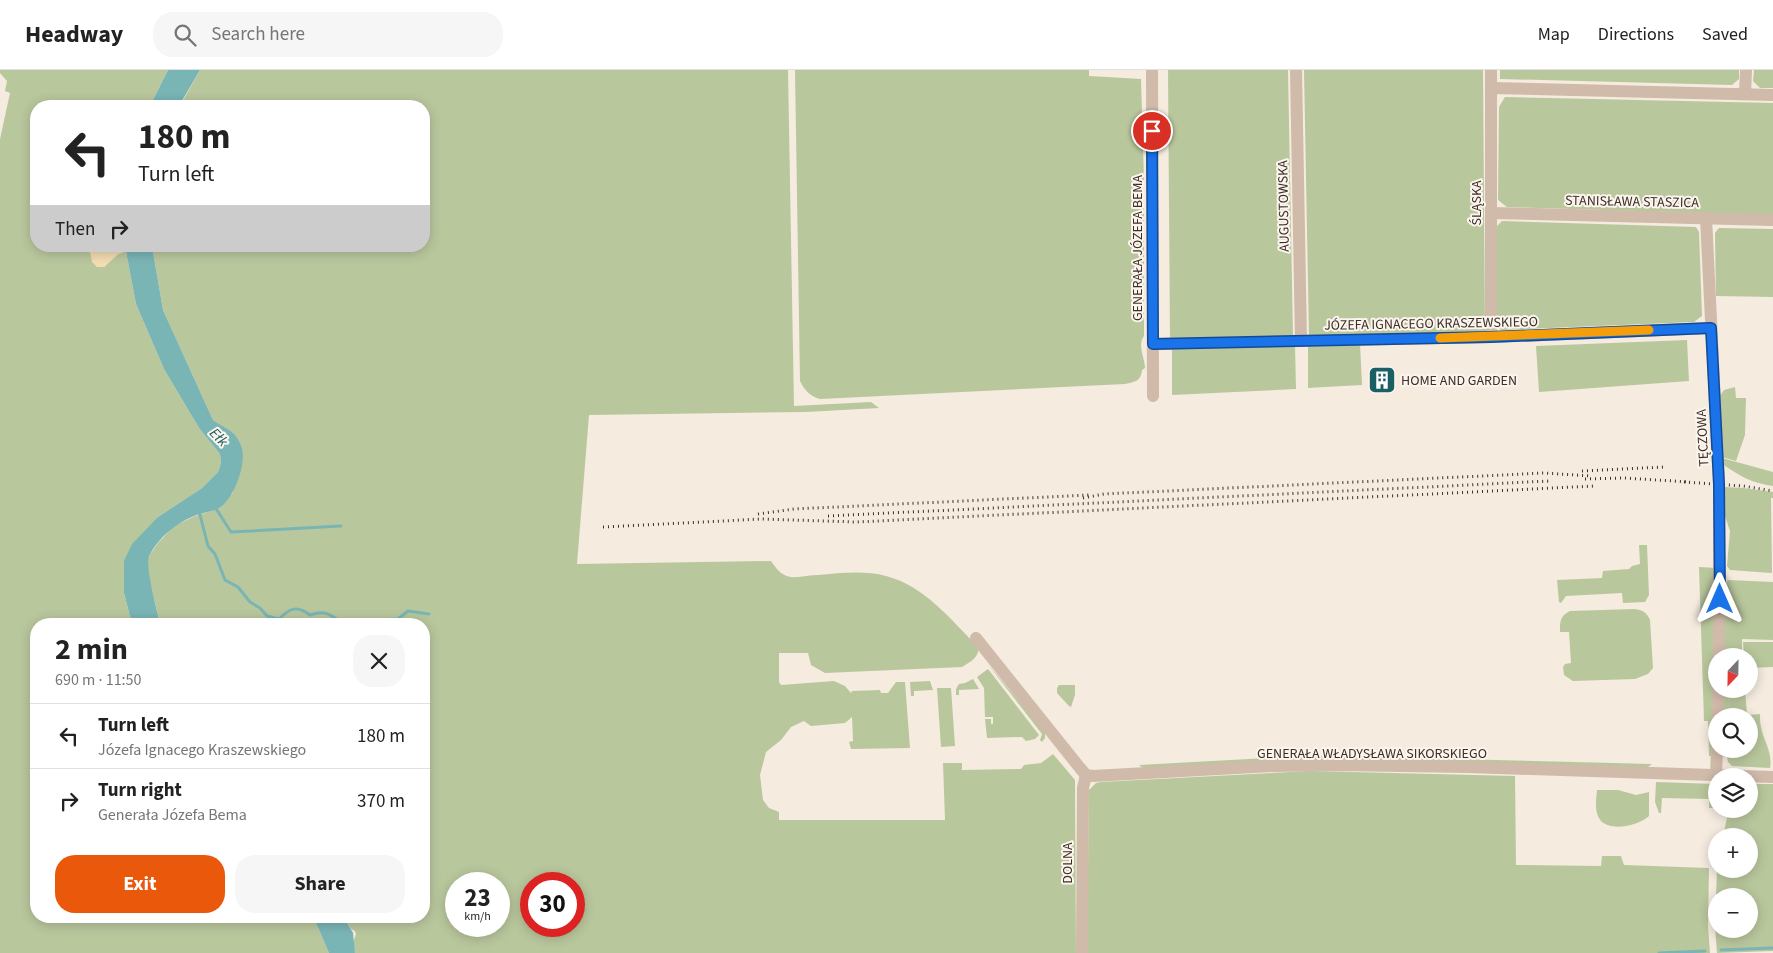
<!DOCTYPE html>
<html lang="en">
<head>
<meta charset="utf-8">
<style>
  :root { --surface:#fff; --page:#f6f6f6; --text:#222; --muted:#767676; --line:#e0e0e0; --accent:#ea580c }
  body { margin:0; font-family:"Source Sans 3",sans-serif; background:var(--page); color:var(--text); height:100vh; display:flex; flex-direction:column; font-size:19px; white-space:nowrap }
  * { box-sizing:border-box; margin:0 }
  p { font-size:16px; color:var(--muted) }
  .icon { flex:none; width:28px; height:28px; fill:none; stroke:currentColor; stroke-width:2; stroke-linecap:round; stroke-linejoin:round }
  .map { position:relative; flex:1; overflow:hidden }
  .sheet { position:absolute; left:30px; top:548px; width:400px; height:305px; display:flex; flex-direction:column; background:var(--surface); border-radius:20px; box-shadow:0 2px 12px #0003 }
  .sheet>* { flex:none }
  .hud { position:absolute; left:30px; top:30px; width:400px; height:152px; border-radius:20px; box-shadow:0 2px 12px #0003; background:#fff; color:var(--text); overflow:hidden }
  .needle { width:32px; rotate:202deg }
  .tools { position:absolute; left:1708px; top:578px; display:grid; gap:10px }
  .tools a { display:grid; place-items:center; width:50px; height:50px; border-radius:50%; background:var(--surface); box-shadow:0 2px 12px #0003; font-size:25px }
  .speed { position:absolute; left:445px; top:802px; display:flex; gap:10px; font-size:25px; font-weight:700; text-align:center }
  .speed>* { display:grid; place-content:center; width:65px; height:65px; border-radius:50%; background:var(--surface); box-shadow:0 2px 12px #0003; line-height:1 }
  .speed small { font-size:12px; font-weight:400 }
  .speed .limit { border:8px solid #d22; background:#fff; color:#111 }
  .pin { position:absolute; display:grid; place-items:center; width:42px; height:42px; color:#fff; margin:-21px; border:2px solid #fff; border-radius:50%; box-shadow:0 1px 5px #0007 }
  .me { position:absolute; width:55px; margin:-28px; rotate:0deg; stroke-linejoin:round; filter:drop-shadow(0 0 4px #0008) }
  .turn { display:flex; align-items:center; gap:18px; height:105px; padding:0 25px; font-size:22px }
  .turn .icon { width:65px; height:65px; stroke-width:2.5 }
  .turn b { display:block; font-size:35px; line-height:42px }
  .then { display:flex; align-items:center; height:48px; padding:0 25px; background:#0003; gap:10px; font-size:19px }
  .round { display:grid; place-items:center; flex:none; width:52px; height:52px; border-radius:20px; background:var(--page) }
  .overview { display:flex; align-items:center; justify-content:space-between; height:85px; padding:0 25px }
  h1 { font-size:30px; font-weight:700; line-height:38px }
  .primary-button { display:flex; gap:10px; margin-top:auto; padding:10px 25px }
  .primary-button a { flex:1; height:58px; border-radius:20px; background:var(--accent); color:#fff; font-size:20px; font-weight:700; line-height:58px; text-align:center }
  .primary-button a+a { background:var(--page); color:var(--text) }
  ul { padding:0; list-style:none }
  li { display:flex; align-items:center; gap:15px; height:65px; padding:0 25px; border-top:1px solid var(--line) }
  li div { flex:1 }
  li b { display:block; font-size:19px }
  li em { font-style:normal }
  header { display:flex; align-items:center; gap:30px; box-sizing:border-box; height:70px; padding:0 25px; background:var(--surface); border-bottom:1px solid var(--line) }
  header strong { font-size:24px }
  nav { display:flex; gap:28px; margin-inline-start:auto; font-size:18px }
  .search { width:350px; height:45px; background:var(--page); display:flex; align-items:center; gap:12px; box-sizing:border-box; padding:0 18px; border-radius:20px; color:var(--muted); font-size:19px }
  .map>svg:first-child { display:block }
  .green { fill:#b9c79d; fill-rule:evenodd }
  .sand { fill:#f4dcb3 }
  .water { fill:#7ab5b6 }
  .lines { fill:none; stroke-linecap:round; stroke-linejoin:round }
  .stream { stroke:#7ab5b6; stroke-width:3 }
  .minor { stroke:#d0baa9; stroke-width:12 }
  .rail { stroke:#3c2f29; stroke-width:3; stroke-dasharray:1 4; stroke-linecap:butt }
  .route-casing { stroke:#114b97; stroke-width:12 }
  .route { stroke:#1a73e8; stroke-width:9 }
  .slow { stroke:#f59e0b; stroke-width:9 }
  .labels { text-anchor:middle; stroke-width:4; stroke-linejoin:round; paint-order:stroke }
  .street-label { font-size:14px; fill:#3c2f29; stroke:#fcf5ed }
  .poi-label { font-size:14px; fill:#3c2f29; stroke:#fcf5ed; text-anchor:start }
  .water-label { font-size:15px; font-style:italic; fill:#1a5f63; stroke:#fcf5ed }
</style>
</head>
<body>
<header>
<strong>Headway</strong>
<div class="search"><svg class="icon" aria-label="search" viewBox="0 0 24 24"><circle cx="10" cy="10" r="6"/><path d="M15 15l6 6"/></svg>Search here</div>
<nav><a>Map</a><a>Directions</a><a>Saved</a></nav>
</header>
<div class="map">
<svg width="1773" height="883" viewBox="0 0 1773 883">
  <rect width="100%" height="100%" fill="#f5ebdf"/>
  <g class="green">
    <polygon points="0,0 168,0 150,36 36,36 36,176 89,176 89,181 104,197 118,184 126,181 136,234 164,299 199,358 220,384 221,393 218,402 202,418 158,447 124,523 132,554 36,554 36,846 313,846 329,883 0,883 0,69 10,23 5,21 7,11 0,3"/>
    <path d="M 200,0 L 788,0 L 794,336 L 871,332 L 879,338 L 806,342 L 589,345 L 577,494 L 771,491 C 776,498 781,506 791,507 C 799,508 809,505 818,505 C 839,503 865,500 886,506 C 925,516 951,550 978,577 C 980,587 970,592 962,597 L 825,603 L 811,595 L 808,583 L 779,583 L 779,612 L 781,615 L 834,611 L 845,616 L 851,623 L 852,621 L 880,620 L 881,623 L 888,623 L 896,612 L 905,612 L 910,678 L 851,679 L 849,672 L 853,671 L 852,647 L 845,653 L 811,656 L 804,651 L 791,657 L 781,670 L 766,682 L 760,705 L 763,730 L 769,738 L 779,742 L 779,750 L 945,750 L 943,693 L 962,693 L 962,700 L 1021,699 L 1024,695 L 1041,693 L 1053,684 L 1075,710 L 1076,883 L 355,883 L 353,873 L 356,864 L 355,861 L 351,859 L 343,846 L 424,846 L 424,554 L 160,554 L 148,503 L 148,487 L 158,473 L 174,456 L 195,446 L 211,441 L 232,424 L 241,397 L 233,363 L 220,356 L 213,350 L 163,240 L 152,176 L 424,176 L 424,36 L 180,36 ZM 456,814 L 499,814 L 499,856 L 456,856 ZM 531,814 L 574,814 L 574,856 L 531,856 Z"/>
    <path d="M 795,0 L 1089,0 L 1089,6 L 1141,9 L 1144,111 C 1141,121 1140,129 1144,138 L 1144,266 C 1137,275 1145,288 1145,298 L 1142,300 C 1141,311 1135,312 1125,314 L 820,329 C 811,327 804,320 800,311 Z"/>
    <polygon points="1168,0 1288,0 1293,266 1170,268"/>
    <polygon points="1304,0 1483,0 1485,262 1309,266"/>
    <polygon points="1500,0 1739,0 1739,9 1732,15 1500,9"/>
    <polygon points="1754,0 1773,0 1773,18 1760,18 1753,11"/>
    <polygon points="1505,27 1773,33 1773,145 1507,137 1498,130 1499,37"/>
    <polygon points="1502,151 1696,157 1699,162 1702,246 1694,252 1501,260 1497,256 1497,156"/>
    <polygon points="1719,158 1773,159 1773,227 1716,226 1715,163"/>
    <polygon points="1687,270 1689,311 1539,322 1536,276"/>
    <polygon points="1308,274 1360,274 1362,315 1308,318"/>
    <polygon points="1295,275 1296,319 1172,325 1172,278"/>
    <polygon points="1735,317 1736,328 1746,328 1745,365 1736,391 1722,387 1720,326 1724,320"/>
    <path d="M 1722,388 L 1773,402 L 1773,416 C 1749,412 1742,407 1722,394 Z"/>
    <polygon points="1724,417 1743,418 1773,422 1773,428 1771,428 1772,503 1730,500 1727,496 1730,461 1725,446"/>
    <polygon points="1639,475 1647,475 1649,525 1645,532 1623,533 1622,523 1566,526 1561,533 1559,532 1557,510 1602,508 1603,501 1629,499 1632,496 1640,494"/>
    <polygon points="1699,497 1717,498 1712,686 1709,686 1708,651 1704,651"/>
    <polygon points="1728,510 1773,512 1773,570 1742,569 1742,586 1724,586 1726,513"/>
    <path d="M 1635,539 C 1643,540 1647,543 1650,550 L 1653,598 L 1648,604 L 1635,609 L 1573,611 L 1564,605 L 1563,597 L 1565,594 L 1571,593 L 1569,562 L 1560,562 C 1560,551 1560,546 1570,541 Z"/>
    <polygon points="1743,572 1773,572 1773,597 1749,598 1749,586 1744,586"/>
    <polygon points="987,593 1045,662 1045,668 1042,672 1040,670 1042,664"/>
    <polygon points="988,599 1039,665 1035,669 1026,671 1022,667 987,668 985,649 991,649 991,654 993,654 993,647 985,647 984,618 977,607"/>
    <polygon points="973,609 979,619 959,620 959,625 956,625 956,619 959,614 965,613"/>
    <polygon points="930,611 933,620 914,621 914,626 911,626 910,612"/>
    <polygon points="1059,615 1075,615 1075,625 1071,637 1069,636 1057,623 1057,618"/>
    <polygon points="937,618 951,618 955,676 941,677"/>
    <path d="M 1723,619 L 1745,619 L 1747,645 L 1760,644 C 1760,649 1760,653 1761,657 C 1763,670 1773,682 1770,698 L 1732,696 L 1728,692 L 1727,687 L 1722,686 L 1722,679 L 1749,679 L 1749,646 L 1723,646 Z"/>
    <polygon points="1304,686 1336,686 1652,694 1648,697 1143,698 1139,695"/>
    <polygon points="1310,701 1515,706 1516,795 1601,796 1602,786 1621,786 1624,795 1709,798 1708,856 1710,883 1087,883 1089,720 1096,713 1101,712"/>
    <polygon points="1656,712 1716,714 1716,736 1713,738 1709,738 1709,729 1662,728 1661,743 1659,743 1655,732"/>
    <path d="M 1749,714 L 1773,714 L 1773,881 L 1717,883 L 1715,857 L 1717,799 L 1749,799 L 1749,766 L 1723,766 L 1729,739 L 1749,739 ZM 1716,826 L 1749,826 L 1749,859 L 1716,859 Z"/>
    <path d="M 1597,720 L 1618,720 L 1636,725 L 1649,722 L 1649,746 C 1640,755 1612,762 1601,751 C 1594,743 1596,730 1597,720 Z"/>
  </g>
  <polygon class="sand" points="89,176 125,176 126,181 118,184 104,197 97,197 92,192"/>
  <g class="water">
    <polygon points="168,0 200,0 179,36 150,36"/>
    <path d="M 125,176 L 152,176 L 163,240 L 213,350 C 220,356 230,359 235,365 C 238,369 241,374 242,379 C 246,394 235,425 223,435 C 215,442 204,442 194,446 C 176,453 158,468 149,486 C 145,496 157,540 160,554 L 132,554 L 124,523 L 124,491 L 132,474 L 158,447 L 202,418 L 218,402 L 221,393 L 220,384 L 199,358 L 164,299 L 136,234 Z"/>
    <polygon points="313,846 343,846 353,863 355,883 329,883"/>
  </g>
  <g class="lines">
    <g class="stream">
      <polyline points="215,437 231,462 341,456"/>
      <path d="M 199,441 L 208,476 L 215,484 L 225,510 L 238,517 L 250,532 L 260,538 L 267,546 L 279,549 C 290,538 297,535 310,545 C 328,539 330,546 345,554"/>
      <polyline points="379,554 384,550 398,549 408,541 429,544"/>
      <polyline points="1721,880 1773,878"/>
      <polyline points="1659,883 1705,881"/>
    </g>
    <g class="minor">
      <polyline points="1152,0 1153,326"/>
      <polyline points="1296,0 1301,271"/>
      <polyline points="1491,0 1491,267"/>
      <polyline points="1491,18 1773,25"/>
      <polyline points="1745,24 1746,0"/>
      <polyline points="1491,143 1773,150"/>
      <polyline points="1706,148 1719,414 1719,586"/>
      <polyline points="1153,274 1491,267 1711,258"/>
      <polyline points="976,568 1080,698 1086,705 1093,706 1272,696 1335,695 1468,697 1773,707"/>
      <polyline points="1718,646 1718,619"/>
      <polyline points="1716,705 1717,679"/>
      <polyline points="1082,883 1083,718 1086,705"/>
    </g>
    <g class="rail">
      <polyline points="1582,401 1665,397"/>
      <polyline points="1585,409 1624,408 1690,412"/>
      <polyline points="1684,412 1743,416 1773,421"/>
      <polyline points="1083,428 1104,424 1544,403 1592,406"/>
      <polyline points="758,444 794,439 1089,425"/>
      <polyline points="828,446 1550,411"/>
      <polyline points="603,457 761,449 856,452 1595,416"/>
    </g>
  </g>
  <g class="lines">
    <g class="route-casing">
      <polyline id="route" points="1152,61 1153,274 1491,267 1711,258 1719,414 1720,529"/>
    </g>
    <use href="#route" class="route"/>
    <polyline class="slow" points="1440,268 1649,260"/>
  </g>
  <defs>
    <g id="building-square" transform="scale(1.4375)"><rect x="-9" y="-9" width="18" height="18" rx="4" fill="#1a5f63" stroke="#fcf5ed"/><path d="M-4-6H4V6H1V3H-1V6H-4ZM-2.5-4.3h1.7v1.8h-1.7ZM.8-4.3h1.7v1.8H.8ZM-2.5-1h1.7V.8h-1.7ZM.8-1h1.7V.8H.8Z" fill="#fff"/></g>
  </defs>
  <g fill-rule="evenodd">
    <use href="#building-square" x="1382" y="310"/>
  </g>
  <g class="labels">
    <g class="street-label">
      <text transform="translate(1632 131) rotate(1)" y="5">STANISŁAWA STASZICA</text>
      <text transform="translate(1476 133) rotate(-90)" y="5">ŚLĄSKA</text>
      <text transform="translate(1283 136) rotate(-91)" y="5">AUGUSTOWSKA</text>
      <text transform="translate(1137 178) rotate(-90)" y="5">GENERAŁA JÓZEFA BEMA</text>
      <text transform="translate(1431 253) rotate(-1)" y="5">JÓZEFA IGNACEGO KRASZEWSKIEGO</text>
      <text transform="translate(1702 368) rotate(-93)" y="5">TĘCZOWA</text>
      <text x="1372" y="688">GENERAŁA WŁADYSŁAWA SIKORSKIEGO</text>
      <text transform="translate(1067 793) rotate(-90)" y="5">DOLNA</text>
    </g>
    <g class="poi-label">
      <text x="1401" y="315">HOME AND GARDEN</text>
    </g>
    <g class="water-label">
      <text transform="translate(219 367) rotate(46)" y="5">Ełk</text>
    </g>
  </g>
</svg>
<div class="tools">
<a><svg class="needle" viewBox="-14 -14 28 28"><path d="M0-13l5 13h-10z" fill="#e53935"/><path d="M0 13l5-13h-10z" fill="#767676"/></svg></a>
<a><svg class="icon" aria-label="search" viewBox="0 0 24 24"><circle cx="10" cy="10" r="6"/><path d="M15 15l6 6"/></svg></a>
<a><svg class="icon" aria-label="layers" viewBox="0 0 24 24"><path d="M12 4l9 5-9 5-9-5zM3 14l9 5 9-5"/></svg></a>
<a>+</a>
<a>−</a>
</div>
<div class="speed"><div>23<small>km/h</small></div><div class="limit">30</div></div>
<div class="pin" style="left:1152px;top:61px;background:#d93025"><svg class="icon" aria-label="arrive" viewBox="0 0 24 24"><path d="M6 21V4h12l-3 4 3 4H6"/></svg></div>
<svg class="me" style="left:1720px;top:529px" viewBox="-20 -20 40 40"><path d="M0-17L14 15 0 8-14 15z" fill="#1a73e8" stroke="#fff" stroke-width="4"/></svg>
<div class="hud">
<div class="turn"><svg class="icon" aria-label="left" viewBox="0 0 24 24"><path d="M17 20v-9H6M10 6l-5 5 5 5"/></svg><div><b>180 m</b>Turn left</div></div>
<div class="then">Then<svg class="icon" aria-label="right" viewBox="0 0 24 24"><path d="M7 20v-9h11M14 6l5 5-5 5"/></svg></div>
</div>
<section class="sheet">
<div class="overview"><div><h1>2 min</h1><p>690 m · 11:50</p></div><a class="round"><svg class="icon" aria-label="close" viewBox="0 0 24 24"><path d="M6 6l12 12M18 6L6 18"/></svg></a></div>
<ul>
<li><svg class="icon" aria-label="left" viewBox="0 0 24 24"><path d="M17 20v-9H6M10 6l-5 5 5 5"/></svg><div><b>Turn left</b><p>Józefa Ignacego Kraszewskiego</p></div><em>180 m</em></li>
<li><svg class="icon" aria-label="right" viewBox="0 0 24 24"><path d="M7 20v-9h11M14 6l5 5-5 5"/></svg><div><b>Turn right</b><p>Generała Józefa Bema</p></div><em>370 m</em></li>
</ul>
<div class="primary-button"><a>Exit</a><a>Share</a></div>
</section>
</div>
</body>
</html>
